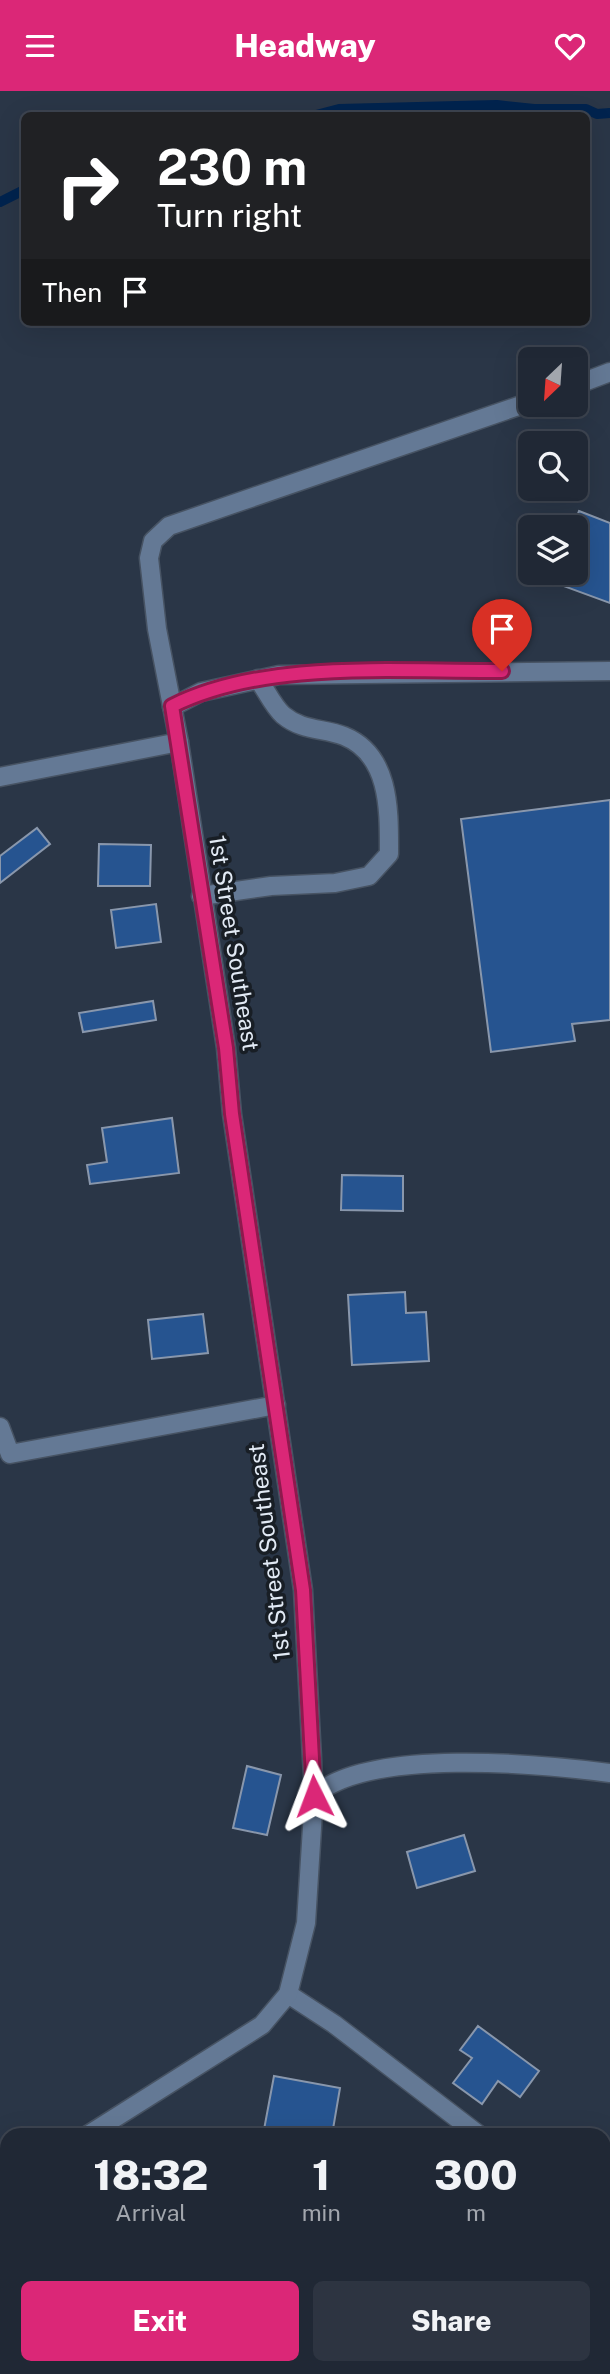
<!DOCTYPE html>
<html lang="en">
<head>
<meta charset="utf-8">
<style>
  :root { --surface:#202835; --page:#2d3441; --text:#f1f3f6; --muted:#a2a6ad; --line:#3d4450; --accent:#db2777 }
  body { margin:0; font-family:"Public Sans",sans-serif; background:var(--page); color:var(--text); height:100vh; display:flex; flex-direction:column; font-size:26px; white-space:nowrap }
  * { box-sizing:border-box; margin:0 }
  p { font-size:23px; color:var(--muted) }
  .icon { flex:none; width:38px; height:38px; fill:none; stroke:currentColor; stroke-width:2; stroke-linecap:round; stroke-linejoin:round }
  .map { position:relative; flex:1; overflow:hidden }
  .drawer { position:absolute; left:0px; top:2037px; width:611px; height:247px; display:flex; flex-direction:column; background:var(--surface); border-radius:21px 21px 0 0; box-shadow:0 7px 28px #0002,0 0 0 2px var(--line) }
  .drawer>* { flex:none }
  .banner { position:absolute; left:21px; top:21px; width:569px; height:214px; border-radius:10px; box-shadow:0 7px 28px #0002,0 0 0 2px var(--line); background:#202124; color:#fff; overflow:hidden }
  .needle { width:46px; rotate:205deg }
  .fabs { position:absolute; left:518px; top:256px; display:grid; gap:14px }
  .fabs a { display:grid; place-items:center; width:70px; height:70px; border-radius:10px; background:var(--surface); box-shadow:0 7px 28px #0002,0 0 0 2px var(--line); font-size:35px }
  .pin { position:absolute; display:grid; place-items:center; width:60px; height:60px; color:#fff; margin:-72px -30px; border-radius:50% 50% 50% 0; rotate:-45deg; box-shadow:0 0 7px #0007 }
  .pin .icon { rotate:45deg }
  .me { position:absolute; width:77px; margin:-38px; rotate:357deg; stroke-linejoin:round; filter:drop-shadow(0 0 5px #0008) }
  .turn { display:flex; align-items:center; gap:24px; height:147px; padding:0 21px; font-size:32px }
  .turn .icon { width:91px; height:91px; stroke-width:2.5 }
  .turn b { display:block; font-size:49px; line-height:60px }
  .then { display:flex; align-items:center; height:66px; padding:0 21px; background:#0003; gap:14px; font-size:26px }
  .eta { display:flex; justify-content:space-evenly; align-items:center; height:119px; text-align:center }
  .eta b { font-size:42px; font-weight:800; line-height:49px }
  .button { display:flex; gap:14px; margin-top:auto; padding:14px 21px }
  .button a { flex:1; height:80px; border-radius:10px; background:var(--accent); color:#fff; font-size:28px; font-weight:800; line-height:80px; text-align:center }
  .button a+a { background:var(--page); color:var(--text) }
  header { display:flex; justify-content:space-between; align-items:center; height:91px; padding:0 21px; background:var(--accent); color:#fff; font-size:32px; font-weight:800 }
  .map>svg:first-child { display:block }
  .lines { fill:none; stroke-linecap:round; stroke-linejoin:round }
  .stream { stroke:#01234e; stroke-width:10 }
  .building { fill:#265490; stroke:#8997ac; stroke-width:2 }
  .minor-casing { stroke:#475363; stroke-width:21 }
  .minor { stroke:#647995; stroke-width:18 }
  .route-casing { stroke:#8e194d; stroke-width:18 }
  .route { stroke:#db2777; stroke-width:12 }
  .labels { text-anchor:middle; stroke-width:7; stroke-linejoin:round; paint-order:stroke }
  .street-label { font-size:23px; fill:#e2eaf5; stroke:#181e25 }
</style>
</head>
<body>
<header><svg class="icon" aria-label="menu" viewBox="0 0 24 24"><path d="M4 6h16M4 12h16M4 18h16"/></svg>Headway<svg class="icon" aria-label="heart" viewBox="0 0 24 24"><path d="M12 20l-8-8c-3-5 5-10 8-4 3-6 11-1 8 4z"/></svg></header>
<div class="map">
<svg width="610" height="2283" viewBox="0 0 610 2283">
  <rect width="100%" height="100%" fill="#2a3647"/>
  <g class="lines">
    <g class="stream">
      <polyline points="316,24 339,18 497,14 534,18 586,18 597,23 610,22"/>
      <polyline points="0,111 24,99"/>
    </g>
  </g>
  <g class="building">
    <polygon points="579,420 610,432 610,512 528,482 530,476 530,481 576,481 576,436 573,436"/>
    <polygon points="610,709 610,929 572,933 575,950 491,961 461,728"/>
    <polygon points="37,737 50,753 0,792 0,765"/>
    <polygon points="99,753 151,754 150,795 98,795"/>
    <polygon points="156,813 161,851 116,857 111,819"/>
    <polygon points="153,910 156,929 83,941 79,922"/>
    <polygon points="172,1027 179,1082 90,1093 87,1074 107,1071 102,1037"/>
    <polygon points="342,1084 403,1085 403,1120 341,1119"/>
    <polygon points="405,1201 406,1222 426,1221 429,1270 352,1274 348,1204"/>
    <polygon points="203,1223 208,1262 152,1268 148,1229"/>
    <polygon points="247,1675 281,1684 267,1744 233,1737"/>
    <polygon points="464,1744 475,1780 417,1797 407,1761"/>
    <polygon points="478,1935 539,1980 520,2006 498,1990 482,2013 453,1992 472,1967 460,1959"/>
    <polygon points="274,1985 340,1997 332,2044 263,2044"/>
  </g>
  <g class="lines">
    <g class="minor-casing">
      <g id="minor">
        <polyline points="576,294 610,281"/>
        <polyline points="172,616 201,601 279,584 610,580"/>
        <polyline points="0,686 179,651"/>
        <path d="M 201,805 L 271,795 L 335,792 L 369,785 L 389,763 C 389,721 391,664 344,645 C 323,637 302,640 283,624 C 273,615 266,599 258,588"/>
        <polyline points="0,1336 10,1363 276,1314"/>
        <path d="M 314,1705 C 368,1656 540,1673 610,1682"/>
        <polyline points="288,1903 334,1933 479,2044"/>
        <polyline points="88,2044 262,1934 288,1903 306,1832 314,1705 303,1499 232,1023 226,957 179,651 157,538 149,467 153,450 169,435 530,311"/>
        <polyline points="0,2101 7,2097"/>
        <polyline points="604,2139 610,2144"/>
        <polyline points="604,2166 610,2166"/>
        <polyline points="0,2228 7,2226"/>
      </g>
    </g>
    <use href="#minor" class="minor"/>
  </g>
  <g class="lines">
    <g class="route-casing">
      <path id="route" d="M 314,1705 L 303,1499 L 232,1023 L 226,957 L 172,615 C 266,568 397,581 502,580"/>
    </g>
    <use href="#route" class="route"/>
  </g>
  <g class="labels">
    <g class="street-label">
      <text transform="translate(234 852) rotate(81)" y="8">1st Street Southeast</text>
      <text transform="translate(269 1461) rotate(-97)" y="8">1st Street Southeast</text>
    </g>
  </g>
</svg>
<div class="fabs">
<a><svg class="needle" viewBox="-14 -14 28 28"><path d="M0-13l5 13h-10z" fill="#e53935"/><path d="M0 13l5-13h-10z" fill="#a2a6ad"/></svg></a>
<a><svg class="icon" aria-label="search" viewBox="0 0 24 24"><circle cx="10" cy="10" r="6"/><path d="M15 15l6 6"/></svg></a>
<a><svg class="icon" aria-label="layers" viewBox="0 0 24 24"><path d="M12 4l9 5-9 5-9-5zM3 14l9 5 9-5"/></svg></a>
</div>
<div class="pin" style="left:502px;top:580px;background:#d93025"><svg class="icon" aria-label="arrive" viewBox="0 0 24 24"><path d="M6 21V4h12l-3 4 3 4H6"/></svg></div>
<svg class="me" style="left:314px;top:1705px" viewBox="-20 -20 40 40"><path d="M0-17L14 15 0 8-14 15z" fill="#db2777" stroke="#fff" stroke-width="4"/></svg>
<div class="banner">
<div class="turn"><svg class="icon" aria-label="right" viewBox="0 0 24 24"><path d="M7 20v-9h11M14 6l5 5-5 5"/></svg><div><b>230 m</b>Turn right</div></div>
<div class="then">Then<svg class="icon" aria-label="arrive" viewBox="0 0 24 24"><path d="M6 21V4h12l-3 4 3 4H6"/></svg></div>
</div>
<section class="drawer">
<div class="eta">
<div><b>18:32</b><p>Arrival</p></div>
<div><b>1</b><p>min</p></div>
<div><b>300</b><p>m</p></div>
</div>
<div class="button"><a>Exit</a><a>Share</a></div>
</section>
</div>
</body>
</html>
